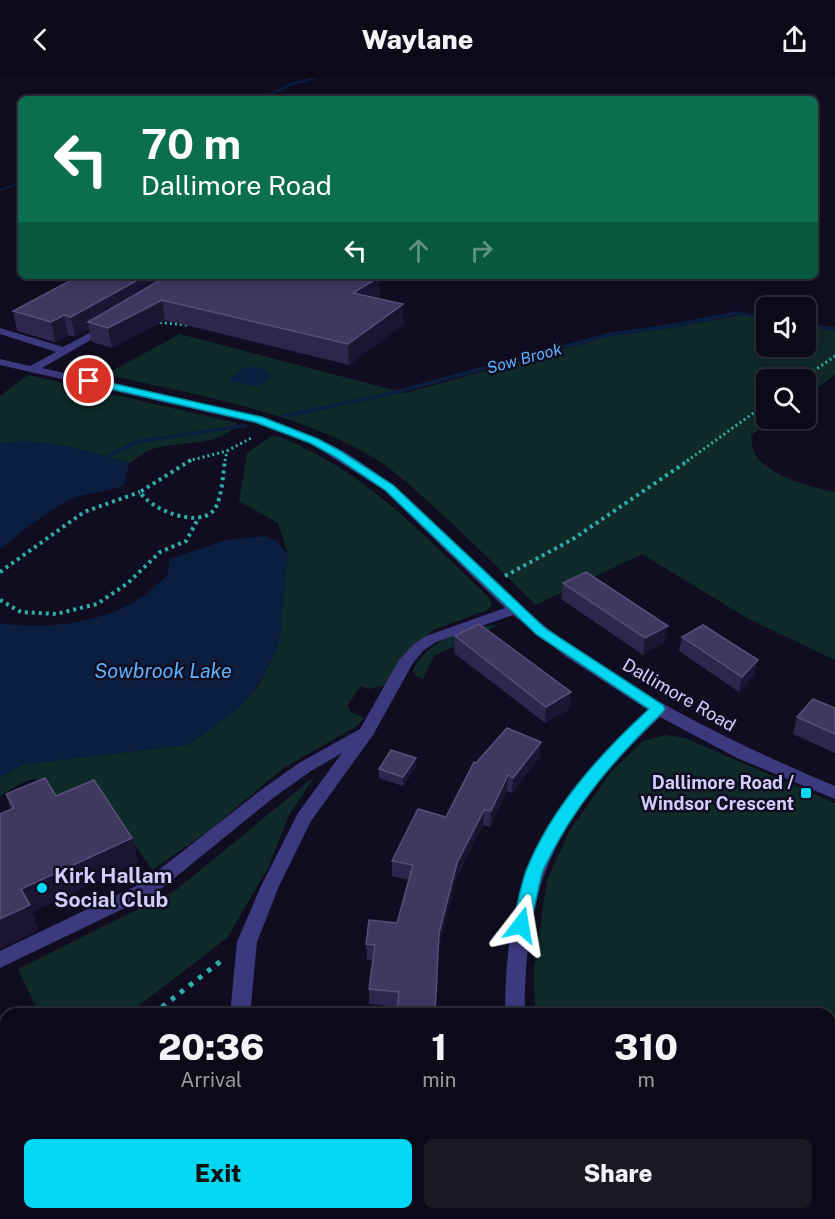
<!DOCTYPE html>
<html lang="en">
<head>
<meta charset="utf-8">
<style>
  :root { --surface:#0c0a18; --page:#1a1825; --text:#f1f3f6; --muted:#9a9aa2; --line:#2c2b37; --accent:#04d7f2 }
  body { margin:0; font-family:"Public Sans",sans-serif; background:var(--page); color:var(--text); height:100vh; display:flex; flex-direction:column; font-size:22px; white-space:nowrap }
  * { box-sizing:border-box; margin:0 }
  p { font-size:20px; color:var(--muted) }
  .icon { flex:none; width:33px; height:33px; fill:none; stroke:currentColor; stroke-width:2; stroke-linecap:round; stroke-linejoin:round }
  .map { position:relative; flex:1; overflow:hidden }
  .sheet { position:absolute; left:0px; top:930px; width:836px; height:212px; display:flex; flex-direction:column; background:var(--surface); border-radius:18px 18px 0 0; box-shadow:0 3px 15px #0003,0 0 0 2px var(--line) }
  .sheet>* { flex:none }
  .top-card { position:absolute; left:18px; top:18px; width:800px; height:183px; border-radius:9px; box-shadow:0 3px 15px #0003,0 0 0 2px var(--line); background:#0b6e4f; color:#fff; overflow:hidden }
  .buttons { position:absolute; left:756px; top:219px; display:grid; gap:12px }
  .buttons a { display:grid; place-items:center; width:60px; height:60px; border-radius:9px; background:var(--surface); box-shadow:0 3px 15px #0003,0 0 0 2px var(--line); font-size:30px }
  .pin { position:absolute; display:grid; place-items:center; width:51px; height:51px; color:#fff; margin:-26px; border:3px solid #fff; border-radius:50%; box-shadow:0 2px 6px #0007 }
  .me { position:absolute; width:66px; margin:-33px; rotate:14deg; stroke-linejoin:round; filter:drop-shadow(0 0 4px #0008) }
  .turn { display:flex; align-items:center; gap:21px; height:126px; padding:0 24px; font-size:27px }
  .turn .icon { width:78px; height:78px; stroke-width:2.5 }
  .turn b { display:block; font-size:42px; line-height:51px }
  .lanes { display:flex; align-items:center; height:57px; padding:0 24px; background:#0003; justify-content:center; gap:30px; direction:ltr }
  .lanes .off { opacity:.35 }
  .eta { display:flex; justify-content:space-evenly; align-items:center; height:102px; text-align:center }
  .eta b { font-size:36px; font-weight:800; line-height:42px }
  .primary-button { display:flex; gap:12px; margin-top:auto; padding:12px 24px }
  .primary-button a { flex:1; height:69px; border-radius:9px; background:var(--accent); color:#111; font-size:24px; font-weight:800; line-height:69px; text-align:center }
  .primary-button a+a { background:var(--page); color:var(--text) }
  header { display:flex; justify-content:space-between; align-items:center; height:78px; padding:0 24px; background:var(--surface); font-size:27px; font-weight:800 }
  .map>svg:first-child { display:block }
  .green { fill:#102a29 }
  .water { fill:#0c1e40 }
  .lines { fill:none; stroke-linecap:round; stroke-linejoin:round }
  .stream { fill:#0c1e40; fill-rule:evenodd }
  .path-far2 { stroke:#30afa9; stroke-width:3; stroke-dasharray:2 3; stroke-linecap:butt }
  .path-far1 { stroke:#30afa9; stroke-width:4; stroke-dasharray:3 4; stroke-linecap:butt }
  .path { stroke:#30afa9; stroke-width:5; stroke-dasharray:4.5 7; stroke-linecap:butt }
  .minor { fill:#3c397e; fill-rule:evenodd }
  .wall { fill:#2e264d }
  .shaded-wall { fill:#1b1433 }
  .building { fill:#403860; stroke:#574f79; stroke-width:1.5 }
  .route { fill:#04d7f2; stroke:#038c9d; stroke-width:1.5 }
  .poi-dot { fill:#04d7f2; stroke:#100d20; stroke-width:2 }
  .labels { text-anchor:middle; stroke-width:5; stroke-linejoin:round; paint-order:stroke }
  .far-water-label { font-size:16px; font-style:italic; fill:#5db0fc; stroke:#100d20 }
  .street-label { font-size:18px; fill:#d3cdfe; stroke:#100d20 }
  .poi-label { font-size:18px; font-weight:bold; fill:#d3cdfe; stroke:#100d20; text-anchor:end }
  .water-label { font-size:20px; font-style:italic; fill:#5db0fc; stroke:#100d20 }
  .near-poi-label { font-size:21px; font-weight:bold; fill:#d3cdfe; stroke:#100d20; text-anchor:start }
</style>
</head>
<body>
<header><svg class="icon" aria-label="back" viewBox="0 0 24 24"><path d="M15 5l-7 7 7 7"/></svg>Waylane<svg class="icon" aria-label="share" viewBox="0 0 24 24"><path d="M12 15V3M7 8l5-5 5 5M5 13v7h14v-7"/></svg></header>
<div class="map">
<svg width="835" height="1141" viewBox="0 0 835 1141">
  <rect width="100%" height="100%" fill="#100d20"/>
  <g class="green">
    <path d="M 741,237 L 766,241 L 766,268 L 806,268 L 806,248 L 835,252 L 835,297 L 806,318 L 806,302 L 766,302 L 766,340 L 774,341 L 751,357 C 752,363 752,371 755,376 C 770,399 810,409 835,414 L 835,582 L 747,540 L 642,476 L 536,527 C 502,494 469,460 434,429 C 415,412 396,393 374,380 C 293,332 197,318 106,296 L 180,256 L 405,315 L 611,258 L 678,249 Z"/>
    <path d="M 28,297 L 237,345 C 223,370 175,362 150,372 C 143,375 136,381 129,385 C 84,372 48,360 0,365 L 0,318 Z"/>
    <path d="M 272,358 C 282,357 293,365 302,369 C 378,405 427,462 488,518 L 492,526 L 487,532 L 433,552 L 413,568 L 384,608 L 368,611 L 361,608 L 347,628 L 351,634 L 364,640 L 357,648 L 285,689 L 207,754 L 152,792 L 103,721 L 60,739 L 35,700 L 23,704 L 0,718 L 0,699 L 24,686 L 188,667 L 239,630 L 259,606 L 279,565 L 288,476 L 278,445 L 239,423 L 247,375 Z"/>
    <path d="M 499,547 L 434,578 L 423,601 L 416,598 L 413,592 C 428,561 467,549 499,547 Z"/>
    <polygon points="665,657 685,660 835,725 835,1141 583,1141 581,1136 830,1136 830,936 535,936 534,892 547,802 570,752 611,694 643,663"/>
    <polygon points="315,698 289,737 268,790 227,860 128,936 39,936 18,891 176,812"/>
    <polygon points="6,1070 6,1136 218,1136 218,1141 0,1141 0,1074"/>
  </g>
  <g class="water">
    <polygon points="250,289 265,291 272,299 258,308 231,304 231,299 237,296 240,291"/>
    <path d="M 21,363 C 59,364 93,374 129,385 L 124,407 C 106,415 89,414 74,420 C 47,432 23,453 0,471 L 0,365 Z"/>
    <path d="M 265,458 L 276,463 L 288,476 L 279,565 L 259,605 L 239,630 L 188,667 L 24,686 L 0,699 L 0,545 C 48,553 119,544 155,508 C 159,505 166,500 168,495 C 169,491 169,485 169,481 L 226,462 Z"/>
  </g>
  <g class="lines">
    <g class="stream">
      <polygon points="313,0 319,0 293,7 263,21 258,21 291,5"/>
      <polygon points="21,104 21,106 0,113 0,111"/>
      <polygon points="737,233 766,239 766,241 737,237 677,249 608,259 388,318 284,340 281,338 284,336 385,315 608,255 677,245"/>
      <polygon points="806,245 835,249 835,253 806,249"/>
      <polygon points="245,346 247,347 247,349 140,365 98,385 96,386 93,384 136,362"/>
    </g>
    <g class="path-far2">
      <polyline points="155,244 187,247"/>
      <polyline points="801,302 835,278"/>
      <polyline points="227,373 253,359"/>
      <polyline points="188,383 227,373"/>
      <polyline points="225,383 227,373"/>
      <polyline points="687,383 766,326"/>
    </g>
    <g class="path-far1">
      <path d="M 191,382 L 140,414 C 150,431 198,451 214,432 C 222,421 223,396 225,382"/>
      <polyline points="0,494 84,434 140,414"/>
      <polyline points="505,498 573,461 689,382"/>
      <polyline points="0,522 21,534 56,536 97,526 128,505 160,474 186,463 198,441"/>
    </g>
    <g class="path">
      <polyline points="153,936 221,883"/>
      <polyline points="0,1053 6,1049"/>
    </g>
    <g class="minor">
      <path d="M 104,247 L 113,249 L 42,290 C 91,301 140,312 189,323 C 233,333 276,342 317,360 C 400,397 454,472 521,529 C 615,607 723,661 835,708 L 835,721 L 737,680 L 660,639 C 562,733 524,797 525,936 L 505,936 C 505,795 547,726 648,632 L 565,578 L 513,537 L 436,564 L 424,572 L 413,585 L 373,657 L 311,743 L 279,808 L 257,864 L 250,936 L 230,936 L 237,864 L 261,808 L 298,735 L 342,675 L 311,693 L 273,720 L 156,815 L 0,890 L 0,873 L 142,805 L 261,712 L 299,685 L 360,651 L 399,582 L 414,566 L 426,558 L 505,530 L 385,413 L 310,365 L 255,345 L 0,287 L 0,281 L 30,288 L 56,274 L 0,256 L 0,250 L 63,269 Z"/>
      <rect x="226" y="1136" width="24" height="5"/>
      <polygon points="548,1136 572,1136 574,1141 550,1141"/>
    </g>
  </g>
  <g class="wall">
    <polygon points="76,198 377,198 380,218 377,220 404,246 349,287 165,242 112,270 92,264 89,251 75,259 68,257 55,264 17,253 13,233 77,199"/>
    <polygon points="563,505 665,564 643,577 561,521"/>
    <polygon points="455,558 571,614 570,631 545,645 454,575"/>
    <polygon points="682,559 755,597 739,614 679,573"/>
    <polygon points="835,630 835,675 793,656 797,639"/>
    <polygon points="540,679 512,715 507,713 490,749 483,747 456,800 438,871 398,929 369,926 369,911 373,882 367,882 366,866 397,845 409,802 392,798 392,783 446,739 476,685"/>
    <polygon points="416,680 416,689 403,708 379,700 379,691"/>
    <polygon points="6,716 56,718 132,760 138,784 32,834 38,852 0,870 11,732"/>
    <polygon points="418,1136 479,1136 481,1141 420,1141"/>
  </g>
  <g class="shaded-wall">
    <polygon points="145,198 182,198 88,244 89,251 75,259 71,239"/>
    <polygon points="379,199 380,218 354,234 353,215"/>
    <polygon points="162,222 165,242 112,270 108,250"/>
    <polygon points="403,226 404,246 349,287 348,266"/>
    <polygon points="64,237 68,257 55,264 51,244"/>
    <polygon points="668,548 665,564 643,577 645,560"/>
    <polygon points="758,582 755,597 739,614 742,599"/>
    <polygon points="571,614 570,631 545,645 546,629"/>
    <polygon points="541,664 540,679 512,715 513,700"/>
    <polygon points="416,680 416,689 403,708 403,699"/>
    <polygon points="508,697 507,713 490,749 491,733"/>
    <polygon points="484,732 483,747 456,800 438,871 439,855 457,785"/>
    <polygon points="132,760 138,784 32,834 38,852 0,870 0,841 21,811"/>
  </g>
  <g class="building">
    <polygon points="79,198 145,198 71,239 64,237 51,244 13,233"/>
    <polygon points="167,198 377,198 379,199 353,215 403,226 348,266 162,222 108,250 88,244"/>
    <polygon points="586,494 668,548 645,560 563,505"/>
    <polygon points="479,546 571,614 546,629 455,558"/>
    <polygon points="703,547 758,582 742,599 682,559"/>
    <polygon points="813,621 835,630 835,656 797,639"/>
    <polygon points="507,650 541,664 513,700 508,697 491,733 484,732 457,785 439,855 435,936 397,936 399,914 369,911 375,867 366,866 369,842 397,845 413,787 392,783 418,731 446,739 474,684 476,685"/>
    <polygon points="391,672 416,680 403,699 379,691"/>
    <polygon points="45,700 56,718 94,702 132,760 21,811 30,827 0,841 0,736 14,730 6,716"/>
    <polygon points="422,1136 479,1136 481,1141 424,1141"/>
  </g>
  <path class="route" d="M 89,300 L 262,339 L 318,361 L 342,374 L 393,407 L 546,551 L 663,627 L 665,631 L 663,634 C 615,680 573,729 544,790 C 536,810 537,833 527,852 L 521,854 L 515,852 L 512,847 C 517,830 520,810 526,793 C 551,730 600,676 649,631 L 537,557 L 385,412 L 334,378 L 310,365 L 255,344 L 85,305 L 85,301 Z"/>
  <g class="poi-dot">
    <rect x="800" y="709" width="12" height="12" rx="3"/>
    <circle cx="42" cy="810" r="6"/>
  </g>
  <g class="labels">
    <g class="far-water-label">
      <text transform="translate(524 280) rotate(-15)" y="6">Sow Brook</text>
    </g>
    <g class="street-label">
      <text transform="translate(679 617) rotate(30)" y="6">Dallimore Road</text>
    </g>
    <g class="poi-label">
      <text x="794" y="711">Dallimore Road /<tspan x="794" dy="21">Windsor Crescent</tspan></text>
    </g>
    <g class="water-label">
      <text x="163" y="600">Sowbrook Lake</text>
    </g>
    <g class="near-poi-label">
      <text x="54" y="805">Kirk Hallam<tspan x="54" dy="24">Social Club</tspan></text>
    </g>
  </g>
</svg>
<div class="buttons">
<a><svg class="icon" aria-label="sound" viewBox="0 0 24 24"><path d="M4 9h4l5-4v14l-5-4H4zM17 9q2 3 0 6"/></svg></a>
<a><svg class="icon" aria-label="search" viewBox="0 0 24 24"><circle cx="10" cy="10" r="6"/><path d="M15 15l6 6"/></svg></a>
</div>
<div class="pin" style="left:89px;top:303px;background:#d93025"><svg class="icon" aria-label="arrive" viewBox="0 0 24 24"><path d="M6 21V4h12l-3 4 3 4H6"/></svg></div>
<svg class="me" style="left:521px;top:847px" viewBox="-20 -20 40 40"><path d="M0-17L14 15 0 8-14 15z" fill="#04d7f2" stroke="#fff" stroke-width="4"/></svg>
<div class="top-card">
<div class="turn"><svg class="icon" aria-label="left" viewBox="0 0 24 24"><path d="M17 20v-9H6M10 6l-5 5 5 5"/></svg><div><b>70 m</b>Dallimore Road</div></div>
<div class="lanes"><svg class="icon" aria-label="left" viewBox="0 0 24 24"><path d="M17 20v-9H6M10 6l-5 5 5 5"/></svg><svg class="icon off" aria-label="ahead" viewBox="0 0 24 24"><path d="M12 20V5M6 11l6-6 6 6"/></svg><svg class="icon off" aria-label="right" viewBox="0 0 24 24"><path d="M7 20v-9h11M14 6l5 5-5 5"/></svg></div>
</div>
<section class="sheet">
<div class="eta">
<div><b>20:36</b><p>Arrival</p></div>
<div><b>1</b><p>min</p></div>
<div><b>310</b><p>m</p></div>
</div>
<div class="primary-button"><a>Exit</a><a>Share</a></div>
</section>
</div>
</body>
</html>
